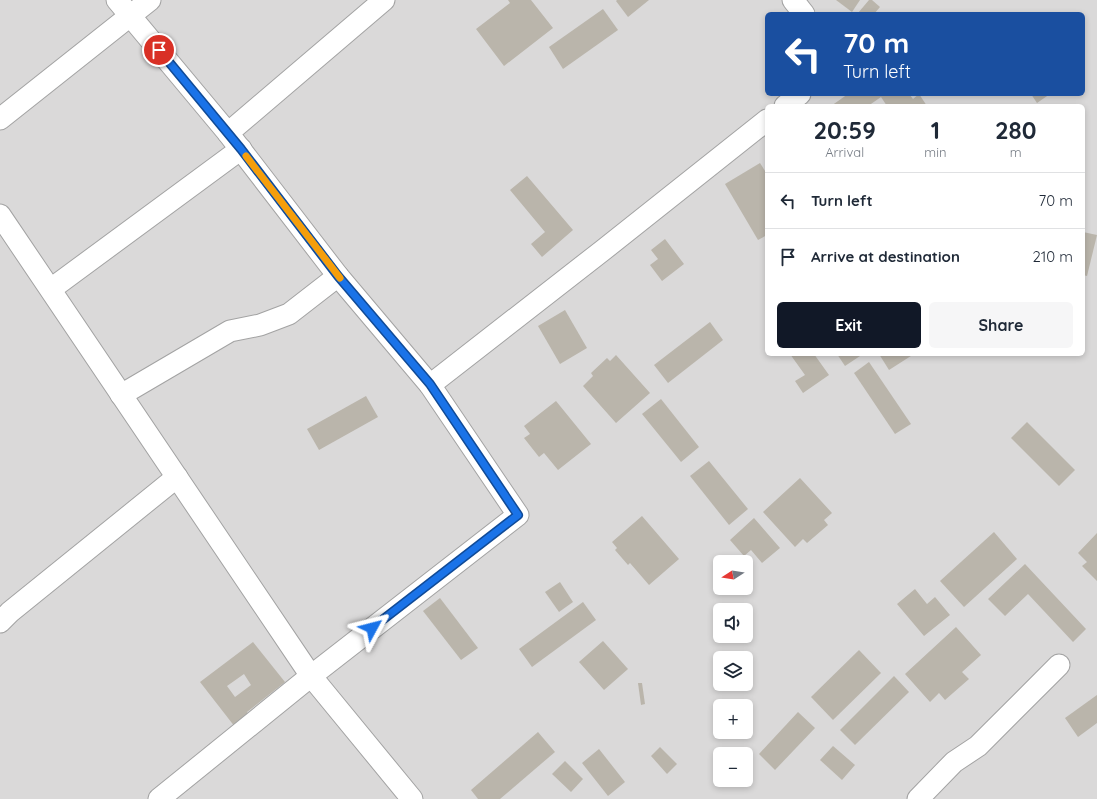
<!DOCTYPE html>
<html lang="en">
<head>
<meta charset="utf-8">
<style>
  :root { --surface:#fff; --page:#f6f6f7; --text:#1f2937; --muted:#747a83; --line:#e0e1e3; --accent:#111827 }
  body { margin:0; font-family:Quicksand,sans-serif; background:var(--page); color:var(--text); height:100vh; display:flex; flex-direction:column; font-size:15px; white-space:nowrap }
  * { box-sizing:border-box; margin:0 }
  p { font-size:13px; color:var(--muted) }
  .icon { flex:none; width:22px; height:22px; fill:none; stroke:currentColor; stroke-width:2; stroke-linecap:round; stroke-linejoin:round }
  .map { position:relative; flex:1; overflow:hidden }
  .drawer { position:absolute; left:765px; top:104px; width:320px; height:252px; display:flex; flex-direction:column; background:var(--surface); border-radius:6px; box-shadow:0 2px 6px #0003 }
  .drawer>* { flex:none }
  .guide { position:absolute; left:765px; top:12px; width:320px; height:84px; border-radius:6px; box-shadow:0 2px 6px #0003; background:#1a4fa0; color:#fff; overflow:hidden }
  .needle { width:26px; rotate:258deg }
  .fabs { position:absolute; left:713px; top:555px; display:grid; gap:8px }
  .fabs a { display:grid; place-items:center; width:40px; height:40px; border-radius:6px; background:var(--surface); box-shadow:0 2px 6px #0003; font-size:20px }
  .pin { position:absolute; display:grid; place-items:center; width:34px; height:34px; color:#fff; margin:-17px; border:2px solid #fff; border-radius:50%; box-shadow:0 1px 4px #0007 }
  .me { position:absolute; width:44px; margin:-22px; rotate:52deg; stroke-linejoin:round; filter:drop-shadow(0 0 3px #0008) }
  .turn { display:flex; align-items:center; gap:14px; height:84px; padding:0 12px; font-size:18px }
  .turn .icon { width:52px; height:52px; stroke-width:2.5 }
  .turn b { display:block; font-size:28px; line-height:34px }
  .eta { display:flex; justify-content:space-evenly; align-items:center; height:68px; text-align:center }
  .eta b { font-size:24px; font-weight:700; line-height:28px }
  .action { display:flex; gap:8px; margin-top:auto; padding:8px 12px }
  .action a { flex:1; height:46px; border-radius:6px; background:var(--accent); color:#fff; font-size:16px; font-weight:700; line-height:46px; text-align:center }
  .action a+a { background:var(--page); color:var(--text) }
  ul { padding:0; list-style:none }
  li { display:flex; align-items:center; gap:12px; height:56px; padding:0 12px; border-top:1px solid var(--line) }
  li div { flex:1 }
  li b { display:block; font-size:15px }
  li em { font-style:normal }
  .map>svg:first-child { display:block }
  .residential { fill:#dad9d9; fill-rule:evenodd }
  .building { fill:#bab5ab; fill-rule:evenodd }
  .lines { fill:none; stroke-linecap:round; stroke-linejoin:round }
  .minor-casing { stroke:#a3a3a3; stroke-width:23 }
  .minor { stroke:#fff; stroke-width:21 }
  .route-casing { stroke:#114b97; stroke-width:10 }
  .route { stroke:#1a73e8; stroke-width:7 }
  .slow { stroke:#f59e0b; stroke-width:7 }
</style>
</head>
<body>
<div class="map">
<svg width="1097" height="799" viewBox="0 0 1097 799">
  <rect width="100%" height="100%" fill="#eeece1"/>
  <path class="residential" d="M 0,0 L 1097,0 L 1097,799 L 0,799 ZM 767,14 L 1083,14 L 1083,94 L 767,94 ZM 767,106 L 1083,106 L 1083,354 L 767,354 ZM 720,562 L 746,562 L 746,588 L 720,588 ZM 720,610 L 746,610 L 746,636 L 720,636 ZM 720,658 L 746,658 L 746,684 L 720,684 ZM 720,706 L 746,706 L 746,732 L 720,732 ZM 720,754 L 746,754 L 746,780 L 720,780 Z"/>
  <g class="building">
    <polygon points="508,0 531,0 553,28 504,66 476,29 510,3"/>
    <polygon points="617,0 649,0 628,17 616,1"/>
    <polygon points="836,0 860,0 852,12"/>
    <polygon points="869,0 872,0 880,7 874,14 860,14 858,13"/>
    <polygon points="603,9 618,30 563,69 549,47"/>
    <polygon points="848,94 909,94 913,99 919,94 927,106 887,106 881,97 868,106 831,106"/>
    <polygon points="1031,94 1050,94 1037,103"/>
    <polygon points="760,163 767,174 767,235 758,240 725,184"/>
    <polygon points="527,176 573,230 542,257 531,244 545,232 510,190"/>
    <polygon points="1083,232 1097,235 1087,276 1083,275"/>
    <polygon points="665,239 684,264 662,281 650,265 658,259 651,250"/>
    <polygon points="565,310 587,348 560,364 538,326"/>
    <polygon points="710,322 723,340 668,383 654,365"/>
    <polygon points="790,354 814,354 829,375 803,393 795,381 805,375"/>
    <polygon points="837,354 863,354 845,366"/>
    <polygon points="879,354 914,354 889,370"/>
    <polygon points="616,355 650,393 616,423 583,386 593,376 591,373 607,358 610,361"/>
    <polygon points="869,362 911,424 895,434 854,373"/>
    <polygon points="366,396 378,417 319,450 307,429"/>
    <polygon points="661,399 699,447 681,462 642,414"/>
    <polygon points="556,401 591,444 558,470 544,453 539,457 524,438 530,434 524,426"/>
    <polygon points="1027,422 1075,470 1059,486 1011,438"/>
    <polygon points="709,461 748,509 729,525 690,476"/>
    <polygon points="800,478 832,513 824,520 828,525 807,543 803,539 795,547 763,512"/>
    <polygon points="642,516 679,559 649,585 630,563 628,565 615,550 617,548 612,542"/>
    <polygon points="754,518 780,548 762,563 751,550 744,556 730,540"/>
    <polygon points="994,532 1017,559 964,607 940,581"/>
    <polygon points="1097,533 1097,581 1082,566 1087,562 1078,553"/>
    <polygon points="1025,564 1086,629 1073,642 1028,594 1005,616 988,599"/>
    <polygon points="560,582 573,602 559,612 545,592"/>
    <polygon points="915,589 927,604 935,597 950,615 924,636 897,604"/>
    <polygon points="440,598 478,648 461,660 423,611"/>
    <polygon points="583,602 596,620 532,667 519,649"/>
    <polygon points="956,627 981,655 962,672 969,679 945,700 939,693 930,702 905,674"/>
    <polygon points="603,641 628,669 604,690 579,662"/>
    <path d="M 253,642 L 285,682 L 247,712 L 249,715 L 235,727 L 200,682 ZM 244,674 L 251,685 L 235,697 L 227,686 Z"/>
    <polygon points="859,650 881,673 833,720 811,697"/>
    <polygon points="894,676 909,692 855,745 840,730"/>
    <polygon points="638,683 642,683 645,704 641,705"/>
    <polygon points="1097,695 1097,723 1078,737 1065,718"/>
    <polygon points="798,712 815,728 775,770 759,754"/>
    <polygon points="538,732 555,752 500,799 478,799 471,790"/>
    <polygon points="833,746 855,765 842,780 820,760"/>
    <polygon points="660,747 677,764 667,774 651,756"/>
    <polygon points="599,749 625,782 608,796 582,763"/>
    <polygon points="565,761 583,779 571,792 552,774"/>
  </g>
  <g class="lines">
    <g class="minor-casing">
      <g id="minor">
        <polyline points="117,0 228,133"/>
        <polyline points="384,0 228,133 338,276 430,385"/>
        <polyline points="793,0 804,14"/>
        <polyline points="785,106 800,94"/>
        <polyline points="0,119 150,0"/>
        <polyline points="0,215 311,676 412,799"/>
        <polyline points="51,289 241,149"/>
        <polyline points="121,395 230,331 260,325 289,314 338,276"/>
        <polyline points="0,622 10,612 177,477"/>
        <polyline points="159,799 311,676 518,515 430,385 602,251 767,120"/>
        <polyline points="918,799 954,762 978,746 1059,665"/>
      </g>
    </g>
    <use href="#minor" class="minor"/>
  </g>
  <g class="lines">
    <g class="route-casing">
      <polyline id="route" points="159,50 241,149 338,276 430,384 518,515 372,628"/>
    </g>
    <use href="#route" class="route"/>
    <polyline class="slow" points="246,156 340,278"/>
  </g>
</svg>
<div class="fabs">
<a><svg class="needle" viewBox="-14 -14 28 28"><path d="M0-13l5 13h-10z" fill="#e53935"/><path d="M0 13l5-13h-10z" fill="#747a83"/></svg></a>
<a><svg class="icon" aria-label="sound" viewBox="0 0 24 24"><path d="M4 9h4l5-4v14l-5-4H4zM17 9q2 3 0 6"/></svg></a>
<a><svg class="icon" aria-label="layers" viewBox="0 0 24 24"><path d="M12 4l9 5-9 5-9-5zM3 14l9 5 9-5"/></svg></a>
<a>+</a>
<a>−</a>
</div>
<div class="pin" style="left:159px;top:50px;background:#d93025"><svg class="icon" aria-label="arrive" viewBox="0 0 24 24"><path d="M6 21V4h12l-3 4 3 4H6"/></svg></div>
<svg class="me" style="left:372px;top:628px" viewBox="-20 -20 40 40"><path d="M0-17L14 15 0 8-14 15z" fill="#1a73e8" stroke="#fff" stroke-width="4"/></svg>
<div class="guide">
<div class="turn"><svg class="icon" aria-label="left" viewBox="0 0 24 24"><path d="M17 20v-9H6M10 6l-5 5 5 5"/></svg><div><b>70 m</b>Turn left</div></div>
</div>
<section class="drawer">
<div class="eta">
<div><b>20:59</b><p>Arrival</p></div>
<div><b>1</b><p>min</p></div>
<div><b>280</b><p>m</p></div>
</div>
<ul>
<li><svg class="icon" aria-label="left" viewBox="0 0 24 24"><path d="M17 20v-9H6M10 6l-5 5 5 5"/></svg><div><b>Turn left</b></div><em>70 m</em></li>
<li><svg class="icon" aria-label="arrive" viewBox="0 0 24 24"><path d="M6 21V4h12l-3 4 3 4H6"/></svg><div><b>Arrive at destination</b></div><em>210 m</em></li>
</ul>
<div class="action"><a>Exit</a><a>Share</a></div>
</section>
</div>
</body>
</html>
